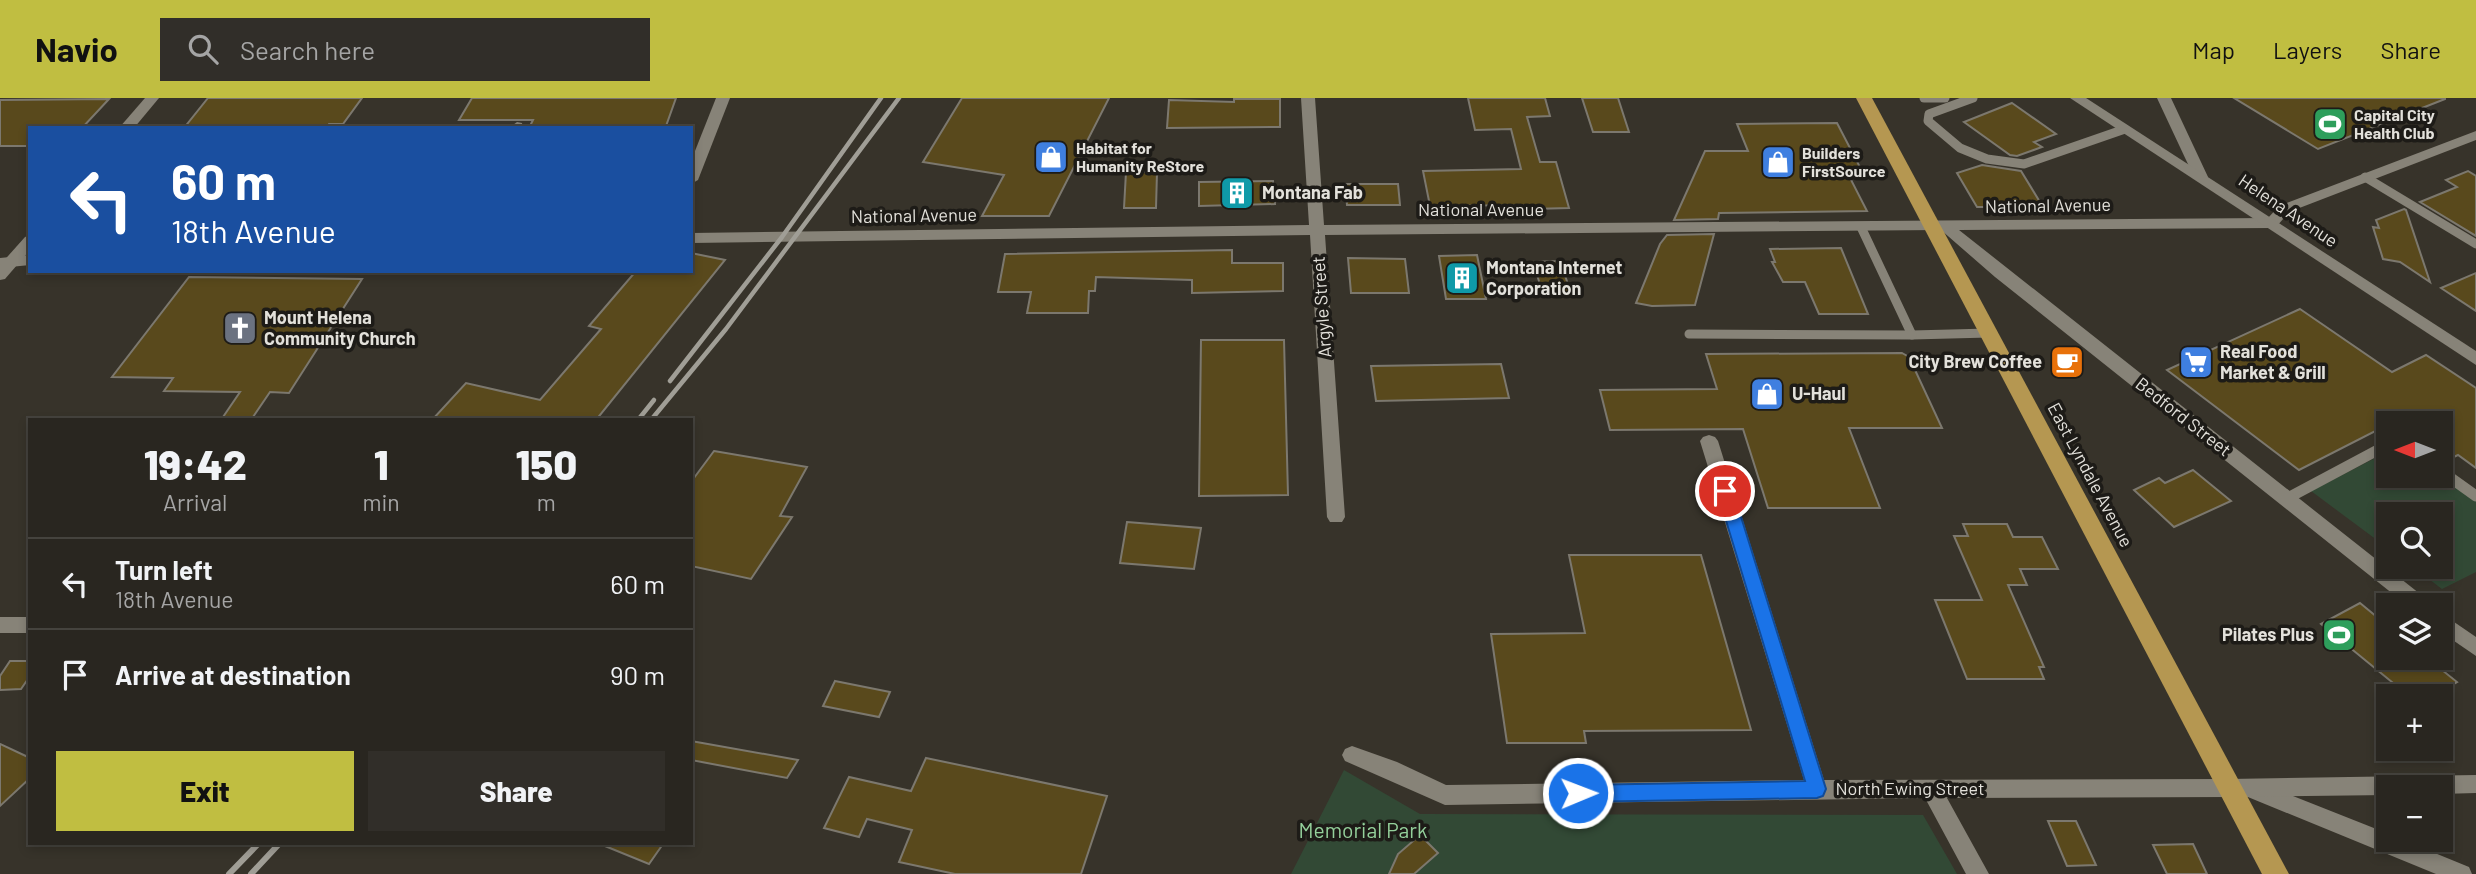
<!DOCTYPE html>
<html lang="en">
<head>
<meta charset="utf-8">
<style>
  :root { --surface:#292620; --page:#312e29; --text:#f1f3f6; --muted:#a5a5a5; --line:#45433e; --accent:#c0be41 }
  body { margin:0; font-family:Barlow,sans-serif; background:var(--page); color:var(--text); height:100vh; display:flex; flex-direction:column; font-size:26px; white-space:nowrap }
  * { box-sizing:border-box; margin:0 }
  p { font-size:23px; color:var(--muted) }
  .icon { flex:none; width:38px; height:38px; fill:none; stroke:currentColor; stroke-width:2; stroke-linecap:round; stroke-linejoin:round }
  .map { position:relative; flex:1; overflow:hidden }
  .side { position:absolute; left:28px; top:320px; width:665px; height:427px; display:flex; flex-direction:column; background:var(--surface); border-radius:0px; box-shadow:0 4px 10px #0003,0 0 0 2px var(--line) }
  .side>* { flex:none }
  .guide { position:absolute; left:28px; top:28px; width:665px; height:147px; border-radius:0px; box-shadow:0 4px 10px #0003,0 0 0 2px var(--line); background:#1a4fa0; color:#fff; overflow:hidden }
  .needle { width:46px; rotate:270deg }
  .controls { position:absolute; left:2376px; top:313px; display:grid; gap:14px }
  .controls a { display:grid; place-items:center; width:77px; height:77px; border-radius:0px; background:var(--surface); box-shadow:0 4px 10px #0003,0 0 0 2px var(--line); font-size:35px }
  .pin { position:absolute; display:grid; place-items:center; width:60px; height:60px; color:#fff; margin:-30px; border:4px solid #fff; border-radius:50%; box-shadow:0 2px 7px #0007 }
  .me { position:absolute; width:77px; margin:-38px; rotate:89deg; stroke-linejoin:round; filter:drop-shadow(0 0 5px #0008) }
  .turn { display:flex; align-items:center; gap:24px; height:147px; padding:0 28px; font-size:32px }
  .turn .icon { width:91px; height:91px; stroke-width:2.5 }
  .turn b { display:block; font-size:49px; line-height:60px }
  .eta { display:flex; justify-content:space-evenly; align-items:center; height:119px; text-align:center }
  .eta b { font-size:42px; font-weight:800; line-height:49px }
  .button { display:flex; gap:14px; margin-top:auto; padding:14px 28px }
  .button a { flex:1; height:80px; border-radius:0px; background:var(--accent); color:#111; font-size:28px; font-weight:800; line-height:80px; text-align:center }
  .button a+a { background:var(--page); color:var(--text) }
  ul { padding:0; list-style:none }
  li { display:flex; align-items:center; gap:21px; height:91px; padding:0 28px; border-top:2px solid var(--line) }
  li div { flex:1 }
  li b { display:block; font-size:26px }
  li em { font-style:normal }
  header { display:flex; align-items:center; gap:42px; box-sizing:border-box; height:98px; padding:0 35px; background:var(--accent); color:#111 }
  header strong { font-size:33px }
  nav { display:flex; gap:38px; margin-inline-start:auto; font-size:24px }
  .search { width:490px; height:63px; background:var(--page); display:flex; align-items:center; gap:18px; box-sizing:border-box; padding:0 24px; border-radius:0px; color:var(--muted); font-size:26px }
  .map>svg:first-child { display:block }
  .green { fill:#324935 }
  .building { fill:#59491c; stroke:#7c786e; stroke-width:2 }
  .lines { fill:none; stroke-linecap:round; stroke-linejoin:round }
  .lane-far1 { stroke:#878378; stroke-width:9 }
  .lane { stroke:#878378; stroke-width:11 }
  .street { fill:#878378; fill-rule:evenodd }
  .secondary { fill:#878378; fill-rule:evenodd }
  .highway { fill:#b59751; fill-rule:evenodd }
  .rail-far1 { stroke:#a09e96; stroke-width:4.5 }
  .rail { stroke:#a09e96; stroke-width:6 }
  .route { fill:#1a73e8; stroke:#114b97; stroke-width:2 }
  .labels { text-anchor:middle; stroke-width:7; stroke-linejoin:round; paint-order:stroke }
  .far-poi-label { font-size:16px; font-weight:bold; fill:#e3e1db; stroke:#1d1b17; text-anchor:start }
  .poi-label { font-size:18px; font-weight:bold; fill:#e3e1db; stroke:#1d1b17; text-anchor:start }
  .street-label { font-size:18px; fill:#e3e1db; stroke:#1d1b17 }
  .near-park-label { font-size:21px; fill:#94d09b; stroke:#1d1b17 }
</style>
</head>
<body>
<header>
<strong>Navio</strong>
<div class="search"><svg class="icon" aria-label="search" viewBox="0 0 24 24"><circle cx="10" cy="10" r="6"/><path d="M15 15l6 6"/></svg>Search here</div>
<nav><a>Map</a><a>Layers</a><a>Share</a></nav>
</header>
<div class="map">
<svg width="2476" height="776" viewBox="0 0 2476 776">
  <rect width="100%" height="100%" fill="#37332a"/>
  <g class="green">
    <polygon points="2389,353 2389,378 2441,378 2476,403 2476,474 2442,491 2413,469 2441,469 2441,416 2389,416 2389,451 2311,393"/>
    <polygon points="1344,672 1420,716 1923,717 1957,776 1291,776"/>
  </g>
  <g class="building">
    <polygon points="208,0 362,0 343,26 329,26 326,30 184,30"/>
    <polygon points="472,0 676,0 666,28 610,30 529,30 533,22 459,22"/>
    <polygon points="962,0 1109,0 1049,118 982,118 1004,77 923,64"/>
    <polygon points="1468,0 1545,0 1550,18 1527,19 1540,64 1556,64 1569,110 1531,111 1530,107 1430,108 1423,73 1521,71 1511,31 1475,32"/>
    <polygon points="1582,0 1618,0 1629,34 1593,34"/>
    <polygon points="2234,0 2445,0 2445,1 2318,51"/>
    <polygon points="109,1 82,30 30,30 30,48 0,48 0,2"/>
    <polygon points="1234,1 1280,1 1280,29 1167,30 1169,2 1234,4"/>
    <polygon points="2012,5 2056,36 2034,44 2042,49 2017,58 2010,57 1964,24"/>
    <polygon points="1837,25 1863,75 1848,76 1867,113 1719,115 1718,121 1674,122 1705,53 1748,53 1737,26"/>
    <polygon points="1982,67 2021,73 2043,109 1977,109 1957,75"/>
    <polygon points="2468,73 2476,78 2476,138 2420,104 2457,89 2446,82"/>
    <polygon points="1126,74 1157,74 1156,110 1124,110"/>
    <polygon points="1273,83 1275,106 1199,108 1199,84"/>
    <polygon points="1345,86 1398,86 1400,107 1347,107"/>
    <polygon points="2404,111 2406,112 2430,184 2400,164 2383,161 2373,129 2379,130 2376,122"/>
    <polygon points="1714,136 1695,207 1652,208 1636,205 1660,146 1667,137"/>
    <polygon points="1841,150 1868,216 1819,216 1805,184 1783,184 1772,164 1775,164 1770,151"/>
    <polygon points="1232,152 1232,165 1283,165 1283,193 1192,195 1192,182 1096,179 1095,193 1089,193 1088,215 1027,215 1031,194 998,194 1005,156"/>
    <polygon points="691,155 725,162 596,322 432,322 466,285 540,302 601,231 589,228 636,173 691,173"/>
    <polygon points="1477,157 1486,201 1446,201 1439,158"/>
    <polygon points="1348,160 1405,161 1409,195 1351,195"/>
    <polygon points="1560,163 1571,195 1543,196 1533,164"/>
    <polygon points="2476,175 2476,213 2441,190"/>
    <polygon points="189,179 362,181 289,295 270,294 251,322 221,322 240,294 164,293 173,280 112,279"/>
    <polygon points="2300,211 2392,274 2426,257 2476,290 2476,370 2458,357 2441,365 2441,326 2389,326 2299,372 2167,272"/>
    <polygon points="1201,242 1284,242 1288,397 1199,398"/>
    <polygon points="1902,255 1909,259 1942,330 1849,330 1880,410 1768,410 1743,331 1610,332 1600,292 1717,291 1706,256"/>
    <polygon points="1501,266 1509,300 1376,303 1371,268"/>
    <polygon points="714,353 807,369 780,418 792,419 751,481 691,468 691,384"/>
    <polygon points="2193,372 2231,403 2174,429 2134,392 2159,380 2165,385"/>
    <polygon points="1127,424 1201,430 1194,471 1120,465"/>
    <polygon points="1963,426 2007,426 2013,439 2042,439 2058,471 2020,471 2027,487 2008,487 2044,569 2039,569 2044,581 1967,581 1935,502 1982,502 1954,438 1968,438"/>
    <polygon points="1569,457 1701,457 1751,632 1584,633 1586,645 1507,645 1491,536 1585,535"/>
    <polygon points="2360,505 2389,529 2389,560 2427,560 2457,584 2433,598 2409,598 2321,526"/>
    <polygon points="10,563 30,563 30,578 21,591 0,592 0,578"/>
    <polygon points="835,583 890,594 879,619 823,608"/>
    <polygon points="691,643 798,662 787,680 691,662"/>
    <polygon points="0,646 30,660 30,680 0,708"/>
    <polygon points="926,660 1107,698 1081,776 955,776 899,764 912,732 867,721 859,739 824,730 849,679 911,693"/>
    <polygon points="2048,723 2076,723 2096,767 2067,768"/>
    <polygon points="1420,737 1438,755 1414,776 1389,776 1398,756"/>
    <polygon points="600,746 663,746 649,766"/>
    <polygon points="2193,746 2207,776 2167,776 2153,747"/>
  </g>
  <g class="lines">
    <g class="lane-far1">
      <polyline points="1924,0 1945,0"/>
      <polyline points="1973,0 1929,16 1928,23 1960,50 1987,61 2024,66 2125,31"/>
      <polyline points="2365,79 2476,146"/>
      <polyline points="1861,129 1912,237 1989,235"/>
      <polyline points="1689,236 1912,237"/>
    </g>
    <g class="lane">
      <polyline points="2441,373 2476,398"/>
      <polyline points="2286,401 2389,346"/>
    </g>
    <g class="street">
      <polygon points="716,0 730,0 698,82 691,86 691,63"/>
      <polygon points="1301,0 1315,0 1324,127 2268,120 2279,108 2476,33 2476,42 2289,114 2277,128 2272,130 1959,132 2429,503 2431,508 2408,508 1995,179 1941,132 1325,137 1345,419 1342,424 1330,424 1327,419 1310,137 691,145 691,135 1309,127"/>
      <polygon points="2157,0 2171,0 2208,79 2206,82 2196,82 2194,79"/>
      <polygon points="517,24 522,25 523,30 509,30"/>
      <polygon points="30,157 30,167 0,170 0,160"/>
      <polygon points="1709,337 1715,339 1718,343 1824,682 2229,681 2236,683 2239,690 2236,697 2229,699 1947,700 1989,776 1966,776 1925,700 1445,707 1345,663 1342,657 1345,651 1352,648 1397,664 1446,687 1804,682 1700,343 1703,339"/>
      <polygon points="2441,515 2476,539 2476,558 2441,534"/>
      <rect x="0" y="519" width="30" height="16"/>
      <polygon points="2250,681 2389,736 2389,742 2403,742 2469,769 2472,776 2436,776 2243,697 2240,690 2243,683"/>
    </g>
    <g class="secondary">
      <polygon points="145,0 159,0 134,30 119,30"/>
      <polygon points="2070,0 2086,0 2476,253 2476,267"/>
      <polygon points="30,137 30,152 5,181 0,182 0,167 25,139"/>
      <polygon points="2476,677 2476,695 2441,696 2441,690 2389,690 2389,697 2229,699 2222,697 2219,690 2222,683 2229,681"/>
    </g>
    <polygon class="highway" points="1856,0 1872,0 2289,776 2262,776"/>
    <g class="rail-far1">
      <polyline points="670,283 782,139 881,0"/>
      <polyline points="638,322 654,302"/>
      <polyline points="651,322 726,231 899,0"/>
    </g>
    <g class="rail">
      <polyline points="229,776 258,746"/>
      <polyline points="251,776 279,746"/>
    </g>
  </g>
  <polygon class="route" points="1725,386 1733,393 1826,691 1823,698 1817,700 1578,704 1571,701 1568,695 1571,689 1578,687 1805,683 1717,393"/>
  <defs>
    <g id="stadium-square" transform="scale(1.75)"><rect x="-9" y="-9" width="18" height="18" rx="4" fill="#2e9e5b" stroke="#1d1b17"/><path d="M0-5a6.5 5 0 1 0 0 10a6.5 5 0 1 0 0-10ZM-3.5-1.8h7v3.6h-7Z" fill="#fff"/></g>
    <g id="shop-square" transform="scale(1.75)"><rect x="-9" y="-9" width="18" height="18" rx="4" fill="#3f7fe0" stroke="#1d1b17"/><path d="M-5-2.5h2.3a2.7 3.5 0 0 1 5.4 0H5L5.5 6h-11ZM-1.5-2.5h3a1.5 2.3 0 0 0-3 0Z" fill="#fff"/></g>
    <g id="building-square" transform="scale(1.75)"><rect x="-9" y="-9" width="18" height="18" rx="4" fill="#0f9aa8" stroke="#1d1b17"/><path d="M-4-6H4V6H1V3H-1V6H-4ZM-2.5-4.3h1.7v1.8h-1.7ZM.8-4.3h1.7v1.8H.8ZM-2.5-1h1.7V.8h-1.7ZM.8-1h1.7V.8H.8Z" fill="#fff"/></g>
    <g id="church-square" transform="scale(1.75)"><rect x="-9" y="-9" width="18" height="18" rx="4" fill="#6b7280" stroke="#1d1b17"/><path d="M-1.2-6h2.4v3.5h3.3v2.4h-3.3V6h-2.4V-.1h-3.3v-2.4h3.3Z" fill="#fff"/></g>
    <g id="cafe-square" transform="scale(1.75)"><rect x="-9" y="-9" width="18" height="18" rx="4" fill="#e8710a" stroke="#1d1b17"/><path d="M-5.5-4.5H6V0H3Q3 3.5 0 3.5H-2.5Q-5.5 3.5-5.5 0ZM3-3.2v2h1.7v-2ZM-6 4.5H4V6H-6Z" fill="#fff"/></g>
    <g id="supermarket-square" transform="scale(1.75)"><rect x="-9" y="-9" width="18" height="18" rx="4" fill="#3f7fe0" stroke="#1d1b17"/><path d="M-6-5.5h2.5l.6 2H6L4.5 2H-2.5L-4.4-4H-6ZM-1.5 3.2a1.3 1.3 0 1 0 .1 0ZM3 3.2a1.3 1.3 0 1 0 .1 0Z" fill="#fff"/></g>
  </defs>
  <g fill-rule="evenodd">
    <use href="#stadium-square" x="2330" y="26"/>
    <use href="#shop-square" x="1051" y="59"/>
    <use href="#shop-square" x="1778" y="64"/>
    <use href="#building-square" x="1237" y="95"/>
    <use href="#building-square" x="1462" y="180"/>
    <use href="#church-square" x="240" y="230"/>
    <use href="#cafe-square" x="2067" y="264"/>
    <use href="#supermarket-square" x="2196" y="264"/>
    <use href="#shop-square" x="1767" y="296"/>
    <use href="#stadium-square" x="2339" y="537"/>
  </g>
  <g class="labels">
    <g class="far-poi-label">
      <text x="2354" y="23">Capital City<tspan x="2354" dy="18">Health Club</tspan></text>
      <text x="1076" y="56">Habitat for<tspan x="1076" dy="18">Humanity ReStore</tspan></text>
      <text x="1802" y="61">Builders<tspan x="1802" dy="18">FirstSource</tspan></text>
    </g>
    <g class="poi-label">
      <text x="1262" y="101">Montana Fab</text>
      <text x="1486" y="176">Montana Internet<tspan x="1486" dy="21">Corporation</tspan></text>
      <text x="264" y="226">Mount Helena<tspan x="264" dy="21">Community Church</tspan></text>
      <text x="2220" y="260">Real Food<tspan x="2220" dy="21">Market &amp; Grill</tspan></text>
      <text x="2042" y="270" text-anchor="end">City Brew Coffee</text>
      <text x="1792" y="302">U-Haul</text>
      <text x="2314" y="543" text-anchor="end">Pilates Plus</text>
    </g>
    <g class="street-label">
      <text transform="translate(2048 108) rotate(-1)" y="6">National Avenue</text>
      <text x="1481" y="118">National Avenue</text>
      <text transform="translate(2288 113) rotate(34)" y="6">Helena Avenue</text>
      <text transform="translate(914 118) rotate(-1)" y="6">National Avenue</text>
      <text transform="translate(1322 209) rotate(-94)" y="6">Argyle Street</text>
      <text transform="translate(2183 319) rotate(38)" y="6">Bedford Street</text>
      <text transform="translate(2090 377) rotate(62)" y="6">East Lyndale Avenue</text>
      <text x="1910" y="697">North Ewing Street</text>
    </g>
    <g class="near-park-label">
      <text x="1363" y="740">Memorial Park</text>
    </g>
  </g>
</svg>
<div class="controls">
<a><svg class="needle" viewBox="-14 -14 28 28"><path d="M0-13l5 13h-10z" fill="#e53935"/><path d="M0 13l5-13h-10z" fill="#a5a5a5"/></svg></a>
<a><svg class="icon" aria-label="search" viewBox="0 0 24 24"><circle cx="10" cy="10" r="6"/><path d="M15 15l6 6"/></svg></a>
<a><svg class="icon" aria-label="layers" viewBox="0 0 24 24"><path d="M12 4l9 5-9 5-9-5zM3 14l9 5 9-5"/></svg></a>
<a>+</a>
<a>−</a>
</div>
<div class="pin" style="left:1725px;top:393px;background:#d93025"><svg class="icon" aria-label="arrive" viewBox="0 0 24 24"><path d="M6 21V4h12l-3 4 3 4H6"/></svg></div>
<svg class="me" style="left:1578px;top:695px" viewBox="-20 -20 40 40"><circle r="17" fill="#1a73e8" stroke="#fff" stroke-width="3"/><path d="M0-11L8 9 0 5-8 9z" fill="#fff"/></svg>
<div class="guide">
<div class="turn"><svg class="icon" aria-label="left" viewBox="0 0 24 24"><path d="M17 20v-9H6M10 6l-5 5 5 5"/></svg><div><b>60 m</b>18th Avenue</div></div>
</div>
<section class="side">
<div class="eta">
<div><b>19:42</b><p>Arrival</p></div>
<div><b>1</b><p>min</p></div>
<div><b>150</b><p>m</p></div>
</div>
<ul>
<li><svg class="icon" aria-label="left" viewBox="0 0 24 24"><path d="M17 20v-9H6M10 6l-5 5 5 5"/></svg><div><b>Turn left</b><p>18th Avenue</p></div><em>60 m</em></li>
<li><svg class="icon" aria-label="arrive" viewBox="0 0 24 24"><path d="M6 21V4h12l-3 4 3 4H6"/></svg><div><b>Arrive at destination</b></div><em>90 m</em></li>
</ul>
<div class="button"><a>Exit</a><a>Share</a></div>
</section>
</div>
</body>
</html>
